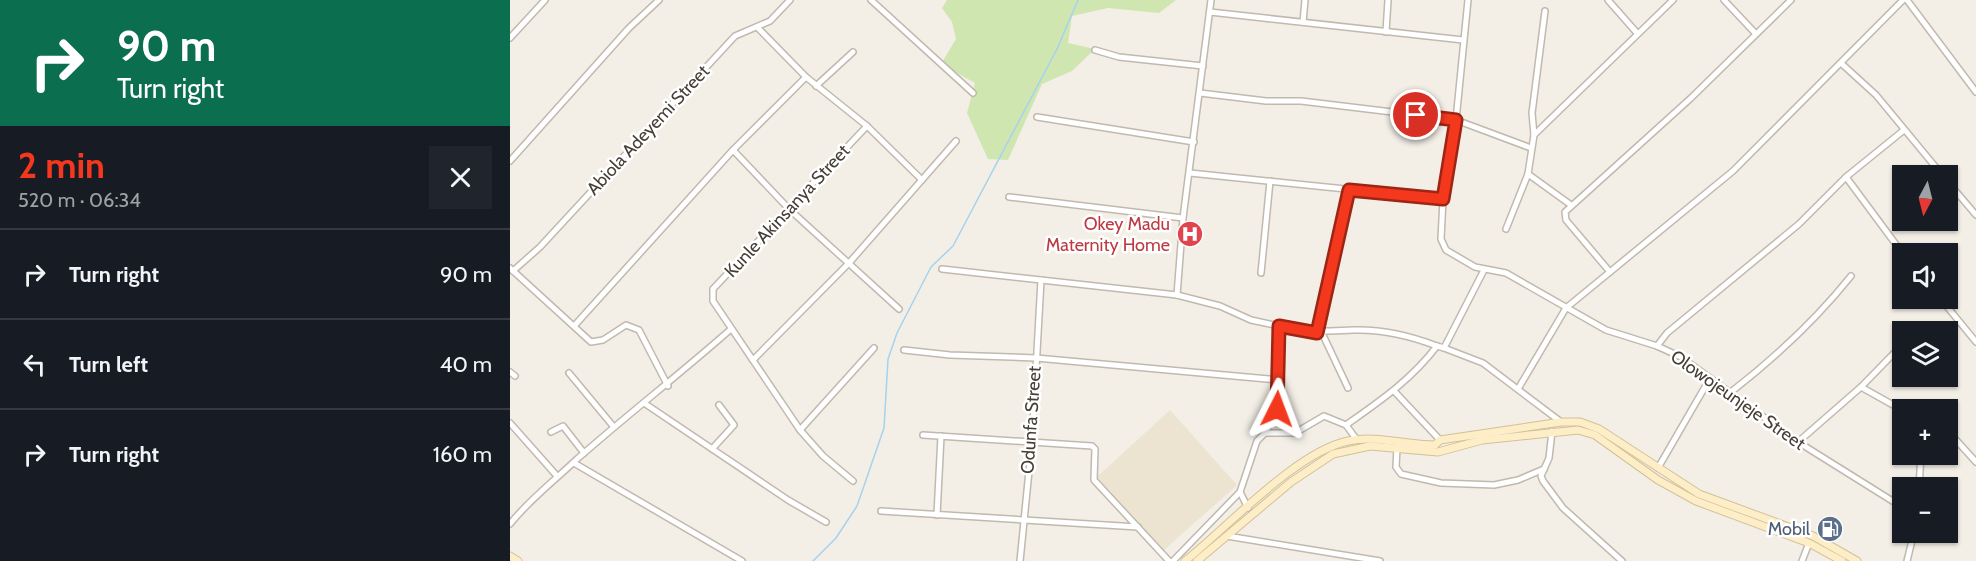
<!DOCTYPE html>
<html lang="en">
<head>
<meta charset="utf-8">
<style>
  :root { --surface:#171b24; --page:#20242c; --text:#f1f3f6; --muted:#9ea1a6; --line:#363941; --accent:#f3381d }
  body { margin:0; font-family:Cabin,sans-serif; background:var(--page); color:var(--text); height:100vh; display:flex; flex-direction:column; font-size:22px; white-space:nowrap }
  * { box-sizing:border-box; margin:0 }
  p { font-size:20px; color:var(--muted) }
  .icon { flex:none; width:33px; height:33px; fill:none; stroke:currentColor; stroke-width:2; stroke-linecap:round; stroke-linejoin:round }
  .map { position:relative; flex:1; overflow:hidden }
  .sheet { display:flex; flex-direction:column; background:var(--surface); width:510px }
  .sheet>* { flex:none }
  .top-card { background:#0b6e4f; color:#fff; overflow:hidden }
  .needle { width:39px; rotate:187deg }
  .fabs { position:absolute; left:1382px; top:165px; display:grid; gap:12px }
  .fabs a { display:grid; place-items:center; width:66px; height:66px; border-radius:0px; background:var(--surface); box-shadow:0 2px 4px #0004; font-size:30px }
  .pin { position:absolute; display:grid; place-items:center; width:51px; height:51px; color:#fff; margin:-26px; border:3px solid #fff; border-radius:50%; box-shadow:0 2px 6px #0007 }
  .me { position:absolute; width:66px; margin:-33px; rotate:3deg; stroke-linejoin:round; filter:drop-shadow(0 0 4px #0008) }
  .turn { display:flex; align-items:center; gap:21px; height:126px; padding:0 18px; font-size:27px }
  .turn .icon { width:78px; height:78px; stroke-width:2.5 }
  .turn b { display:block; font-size:42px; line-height:51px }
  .round { display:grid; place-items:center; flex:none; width:63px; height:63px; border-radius:0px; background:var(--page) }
  .overview { display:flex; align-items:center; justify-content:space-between; height:102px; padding:0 18px }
  h1 { font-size:36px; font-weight:700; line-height:45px; color:var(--accent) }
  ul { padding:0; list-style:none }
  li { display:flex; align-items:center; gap:18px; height:90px; padding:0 18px; border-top:2px solid var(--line) }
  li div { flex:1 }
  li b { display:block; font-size:22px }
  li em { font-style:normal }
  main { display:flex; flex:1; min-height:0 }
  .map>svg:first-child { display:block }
  .education { fill:#ece4d1 }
  .grass { fill:#cfe6b1 }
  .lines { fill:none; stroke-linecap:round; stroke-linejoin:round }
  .stream { stroke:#a5d2ee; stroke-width:1.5 }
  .minor-casing { stroke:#c1b9ad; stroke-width:8 }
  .secondary-casing { stroke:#d2c198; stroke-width:9 }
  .minor { stroke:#fff; stroke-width:5 }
  .secondary { stroke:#fdeec7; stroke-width:7 }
  .route-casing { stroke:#9e2413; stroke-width:15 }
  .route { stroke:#f3381d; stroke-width:10 }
  .labels { text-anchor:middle; stroke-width:5; stroke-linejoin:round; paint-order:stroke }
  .street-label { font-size:18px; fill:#463f36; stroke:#fff }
  .health-label { font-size:18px; fill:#be3a42; stroke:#fff; text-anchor:end }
  .service-label { font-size:18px; fill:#4e5e75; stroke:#fff; text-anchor:end }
</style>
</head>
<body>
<main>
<section class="sheet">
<div class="top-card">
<div class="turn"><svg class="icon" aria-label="right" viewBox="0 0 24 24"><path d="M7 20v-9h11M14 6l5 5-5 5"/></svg><div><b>90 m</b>Turn right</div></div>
</div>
<div class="overview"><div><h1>2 min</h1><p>520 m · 06:34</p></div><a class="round"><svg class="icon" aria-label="close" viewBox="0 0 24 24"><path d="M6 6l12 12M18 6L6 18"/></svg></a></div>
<ul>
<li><svg class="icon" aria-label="right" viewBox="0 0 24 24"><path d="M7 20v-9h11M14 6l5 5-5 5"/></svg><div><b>Turn right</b></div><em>90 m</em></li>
<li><svg class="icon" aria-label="left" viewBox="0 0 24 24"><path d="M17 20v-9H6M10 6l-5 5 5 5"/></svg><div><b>Turn left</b></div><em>40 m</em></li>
<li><svg class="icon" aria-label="right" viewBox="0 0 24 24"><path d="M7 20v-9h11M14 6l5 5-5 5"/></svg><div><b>Turn right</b></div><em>160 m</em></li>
</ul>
</section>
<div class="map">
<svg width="1466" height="561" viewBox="0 0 1466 561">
  <rect width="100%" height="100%" fill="#f3efe7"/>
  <polygon class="education" points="660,410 727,485 654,550 587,477"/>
  <polygon class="grass" points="437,0 666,0 649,13 598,8 562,16 558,43 585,49 562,71 532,84 498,160 478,159 457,113 465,83 431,64 446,39 442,22 432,8"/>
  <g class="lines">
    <polyline class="stream" points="303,561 326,538 347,506 374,428 378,359 387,333 421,267 443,246 547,49 568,0"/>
    <g class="minor-casing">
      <g id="minor">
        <polyline points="361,0 463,93"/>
        <polyline points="958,0 946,120 933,199 931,239 936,250 965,267 996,273 1096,330 1147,346 1171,357 1288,442 1392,507"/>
        <polyline points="1098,0 1127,33"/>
        <polyline points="1214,0 1246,34"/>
        <polyline points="1397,0 1466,92"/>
        <polyline points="700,12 953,40"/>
        <polyline points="793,22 795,0"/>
        <polyline points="248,28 296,77 357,126 412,180"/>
        <polyline points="876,32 878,0"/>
        <polyline points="0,38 35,0"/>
        <polyline points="585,50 609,57 693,66"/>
        <polyline points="1332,64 1366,95 1433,176"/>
        <polyline points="306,86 343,52"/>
        <polyline points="690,93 756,101 791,101 932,118 946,120 1021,148"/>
        <polyline points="527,117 684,142"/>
        <polyline points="1024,135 1163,0"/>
        <polyline points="223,150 279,209 389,309"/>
        <polyline points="0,161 119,28 149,0"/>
        <polyline points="680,173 933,199"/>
        <polyline points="1018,174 1061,205"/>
        <polyline points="1336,177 1393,254"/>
        <polyline points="1437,181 1466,215"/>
        <polyline points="499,197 673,218"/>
        <polyline points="996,229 1018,174 1024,135 1022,113 1035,11"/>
        <polyline points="0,268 81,342 93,340 116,325 129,330 158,386"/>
        <polyline points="432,269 667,295 710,306 741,320 769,326 769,405 755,433 747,441 730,492 738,508"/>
        <polyline points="3,271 30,247 225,36 260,21 280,0"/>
        <polyline points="1100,272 1056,220 1055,212 1181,98 1281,0"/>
        <polyline points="751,273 760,181"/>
        <polyline points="667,295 673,218 701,0"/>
        <polyline points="1430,298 1466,342"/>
        <polyline points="65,325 223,150 296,77"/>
        <path d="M 769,326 C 797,333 815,331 843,330 C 871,329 901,336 927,346"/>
        <polyline points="807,333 839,190"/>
        <polyline points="812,333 838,388"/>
        <polyline points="1147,346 1157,333 1289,224 1336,177 1394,130"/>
        <polyline points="934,348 973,363 1051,422"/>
        <polyline points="394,350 440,355 526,358 769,380"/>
        <polyline points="243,360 339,263 446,141"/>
        <polyline points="0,372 5,376"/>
        <polyline points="59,373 103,426"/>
        <polyline points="1351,387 1392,410"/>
        <polyline points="1008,389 1056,308 1223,171 1393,0"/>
        <polyline points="885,392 930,440"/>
        <path d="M 1221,392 C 1266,357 1305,321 1341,276"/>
        <polyline points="134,403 278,500 316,522"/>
        <polyline points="0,423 47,476"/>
        <path d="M 836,425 C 870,401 901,380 927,346 L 934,348 L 974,270"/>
        <polyline points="290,430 364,348"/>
        <polyline points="1437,430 1466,462"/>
        <polyline points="1042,431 1039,458 1031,476 1033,481 1053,508 1112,561"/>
        <polyline points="41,432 53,426 74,453"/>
        <polyline points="755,433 785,433 814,416 836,425 847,440"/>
        <polyline points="413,435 582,446 585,449 584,480 659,561"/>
        <polyline points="1288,442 1351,387 1392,345"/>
        <polyline points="887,448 886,467 891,474 931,483 984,485 1008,480 1034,469"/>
        <polyline points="202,449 224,425 209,405"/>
        <polyline points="64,463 232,561"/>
        <polyline points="1148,468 1199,380"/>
        <polyline points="343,481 313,456 290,430 203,301 203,289 357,126"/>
        <polyline points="1409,488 1411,454"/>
        <polyline points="371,511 628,527"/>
        <polyline points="427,515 431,436"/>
        <path d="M 0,524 C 20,499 43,482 66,460 C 117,415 170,374 221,329"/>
        <polyline points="717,536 870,561"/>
        <polyline points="510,561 522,441 531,280"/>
        <polyline points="663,561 730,492"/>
        <polyline points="1292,561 1299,543"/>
        <polyline points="1397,561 1404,532"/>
      </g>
    </g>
    <g class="secondary-casing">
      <g id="secondary">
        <polyline points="0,556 8,561"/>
        <path d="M 675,561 C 718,527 786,452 838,441 C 867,435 895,445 925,445 L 930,440 L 1051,422 L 1070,422 L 1089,429 L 1189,494 L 1303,536 L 1347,561"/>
        <polyline points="687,561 781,482 823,454 860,446 928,452 972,440 1068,430 1085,435 1148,480 1186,501 1299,543 1332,561"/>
      </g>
    </g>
    <use href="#minor" class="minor"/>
    <use href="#secondary" class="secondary"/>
  </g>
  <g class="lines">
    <g class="route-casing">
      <polyline id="route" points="767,409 769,326 807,333 839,190 933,199 946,120 906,115"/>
    </g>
    <use href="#route" class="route"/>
  </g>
  <defs>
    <g id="hospital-disc" transform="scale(1.35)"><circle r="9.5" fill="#e0444e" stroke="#fff"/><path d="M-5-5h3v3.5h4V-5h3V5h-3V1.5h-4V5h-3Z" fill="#fff"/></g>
    <g id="fuel-disc" transform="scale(1.35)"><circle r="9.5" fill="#5c6f8a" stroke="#fff"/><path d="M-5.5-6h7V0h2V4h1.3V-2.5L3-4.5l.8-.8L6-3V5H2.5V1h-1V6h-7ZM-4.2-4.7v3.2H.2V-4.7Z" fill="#fff"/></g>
  </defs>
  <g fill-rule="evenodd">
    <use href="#hospital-disc" x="680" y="234"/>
    <use href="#fuel-disc" x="1320" y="529"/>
  </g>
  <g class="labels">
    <g class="street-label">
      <text transform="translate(138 130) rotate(-47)" y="6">Abiola Adeyemi Street</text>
      <text transform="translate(277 211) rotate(-47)" y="6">Kunle Akinsanya Street</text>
      <text transform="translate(1228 400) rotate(35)" y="6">Olowojeunjeje Street</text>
      <text transform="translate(521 420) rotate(-86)" y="6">Odunfa Street</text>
    </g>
    <g class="health-label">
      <text x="660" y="230">Okey Madu<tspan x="660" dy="21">Maternity Home</tspan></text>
    </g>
    <g class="service-label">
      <text x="1300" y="535">Mobil</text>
    </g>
  </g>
</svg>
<div class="fabs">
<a><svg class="needle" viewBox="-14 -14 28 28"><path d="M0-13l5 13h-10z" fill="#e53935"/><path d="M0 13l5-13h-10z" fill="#9ea1a6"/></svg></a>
<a><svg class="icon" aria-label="sound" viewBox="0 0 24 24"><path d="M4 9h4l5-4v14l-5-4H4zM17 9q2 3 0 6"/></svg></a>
<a><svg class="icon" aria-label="layers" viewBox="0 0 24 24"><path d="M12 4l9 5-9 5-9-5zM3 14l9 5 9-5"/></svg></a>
<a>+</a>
<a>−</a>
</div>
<div class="pin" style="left:906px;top:115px;background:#d93025"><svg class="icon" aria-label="arrive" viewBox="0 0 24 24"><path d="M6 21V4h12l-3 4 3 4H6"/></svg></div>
<svg class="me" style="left:767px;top:409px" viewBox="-20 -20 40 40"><path d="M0-17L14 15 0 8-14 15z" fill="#f3381d" stroke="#fff" stroke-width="4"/></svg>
</div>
</main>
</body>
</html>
